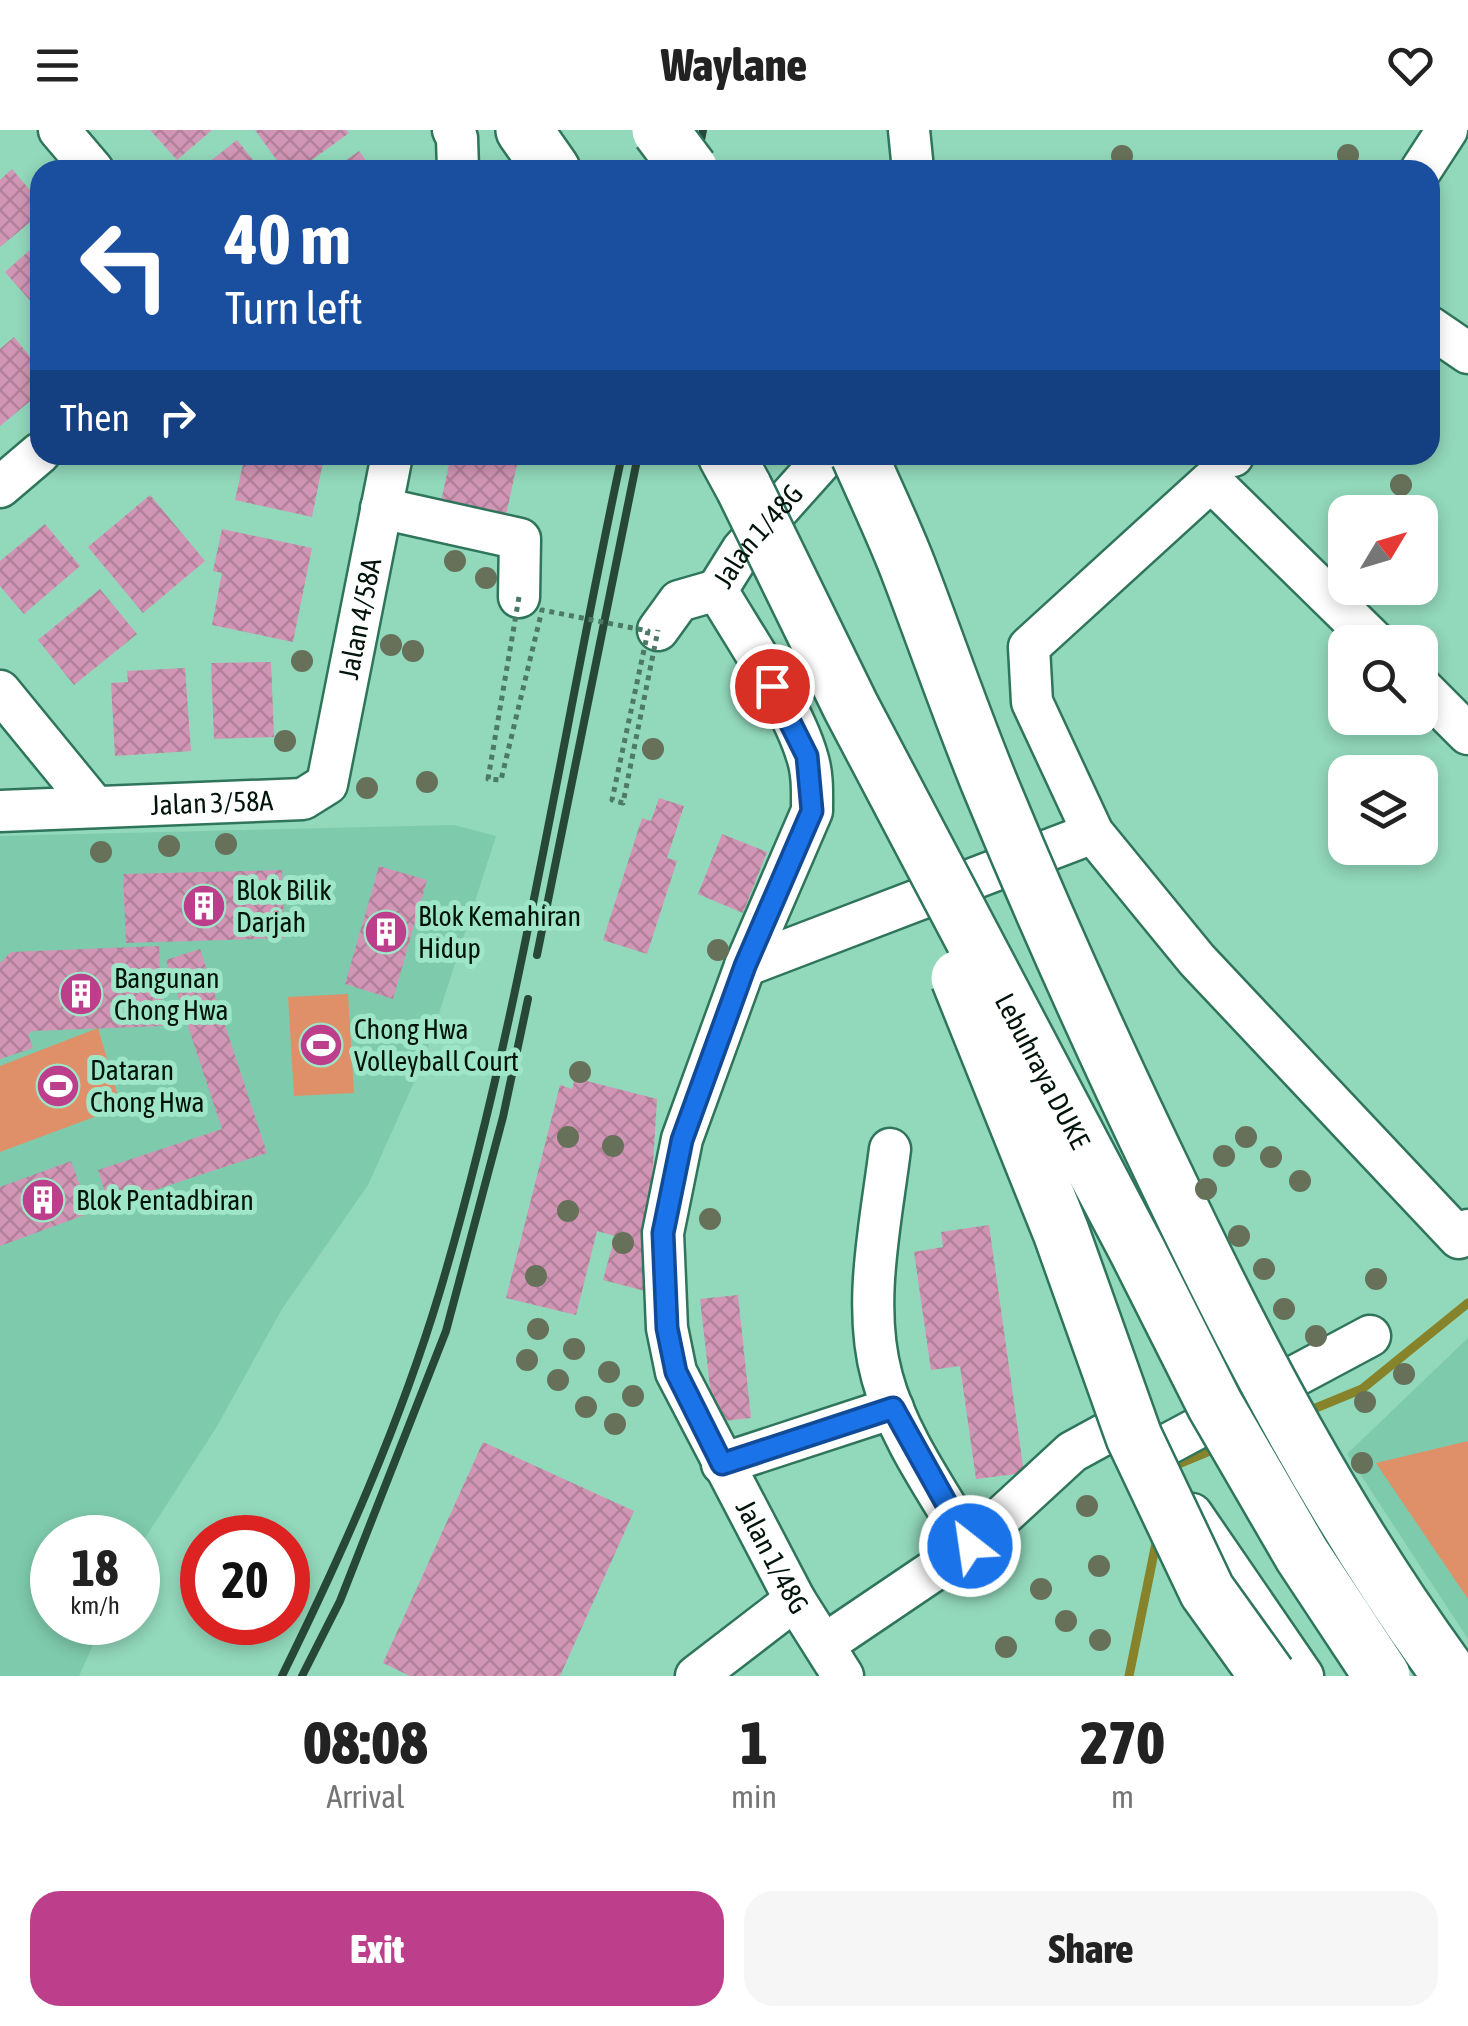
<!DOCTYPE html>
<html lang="en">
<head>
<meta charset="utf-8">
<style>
  :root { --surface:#fff; --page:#f6f6f6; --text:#222; --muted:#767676; --accent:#bd3e8b }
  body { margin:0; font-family:"Asap Condensed",sans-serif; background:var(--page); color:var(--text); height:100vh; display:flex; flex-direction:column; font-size:38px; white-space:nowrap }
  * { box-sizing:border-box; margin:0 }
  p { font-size:32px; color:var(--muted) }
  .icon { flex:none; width:55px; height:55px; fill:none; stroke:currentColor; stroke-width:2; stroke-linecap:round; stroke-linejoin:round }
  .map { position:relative; height:1546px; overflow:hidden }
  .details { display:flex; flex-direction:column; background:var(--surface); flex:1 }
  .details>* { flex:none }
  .guide { position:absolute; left:30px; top:30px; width:1410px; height:305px; border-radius:30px; box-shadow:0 5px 15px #0003; background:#1a4fa0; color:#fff; overflow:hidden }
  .needle { width:65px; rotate:52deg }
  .tools { position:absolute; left:1328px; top:365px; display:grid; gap:20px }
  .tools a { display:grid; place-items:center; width:110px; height:110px; border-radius:20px; background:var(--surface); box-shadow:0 5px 15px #0003; font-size:50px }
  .speed { position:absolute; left:30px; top:1385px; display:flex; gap:20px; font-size:50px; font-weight:700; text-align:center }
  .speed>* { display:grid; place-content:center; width:130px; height:130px; border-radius:50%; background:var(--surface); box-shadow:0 5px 15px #0003; line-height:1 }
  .speed small { font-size:25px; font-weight:400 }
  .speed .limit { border:15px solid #d22; background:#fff; color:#111 }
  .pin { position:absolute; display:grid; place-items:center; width:85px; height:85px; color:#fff; margin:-42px; border:5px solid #fff; border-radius:50%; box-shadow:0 2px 10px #0007 }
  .me { position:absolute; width:110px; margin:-55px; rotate:330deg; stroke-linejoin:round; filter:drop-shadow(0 0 8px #0008) }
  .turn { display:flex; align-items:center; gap:35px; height:210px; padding:0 30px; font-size:45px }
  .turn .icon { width:130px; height:130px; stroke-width:2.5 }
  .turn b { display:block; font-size:70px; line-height:85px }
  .then { display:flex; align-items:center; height:95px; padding:0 30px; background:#0003; gap:20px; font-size:38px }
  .eta { display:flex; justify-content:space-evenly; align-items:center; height:170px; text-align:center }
  .eta b { font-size:60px; font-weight:800; line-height:70px }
  .primary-button { display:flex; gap:20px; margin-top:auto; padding:20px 30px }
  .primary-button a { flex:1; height:115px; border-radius:30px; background:var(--accent); color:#fff; font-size:40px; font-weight:800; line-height:115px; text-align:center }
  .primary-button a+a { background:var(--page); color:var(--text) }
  header { display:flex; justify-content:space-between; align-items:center; height:130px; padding:0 30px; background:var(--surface); font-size:45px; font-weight:800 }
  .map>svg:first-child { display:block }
  .built { fill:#7ecaac }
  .pitch { fill:#e09068 }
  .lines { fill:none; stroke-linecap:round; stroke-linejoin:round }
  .stream { stroke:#87832a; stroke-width:9 }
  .building { fill:url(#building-cross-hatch) }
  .minor-casing { stroke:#2f755c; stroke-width:45 }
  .highway-casing { stroke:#2f755c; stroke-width:60 }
  .minor { stroke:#fff; stroke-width:40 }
  .highway { stroke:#fff; stroke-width:55 }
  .rail { stroke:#274839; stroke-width:8 }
  .highway-bridge-casing { stroke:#2f755c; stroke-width:60; stroke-linecap:butt }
  .path-bridge { stroke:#4c7a67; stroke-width:5; stroke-dasharray:5 5; stroke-linecap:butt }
  .highway-bridge { stroke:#fff; stroke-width:55 }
  .tree { fill:#677159 }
  .route-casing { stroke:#114b97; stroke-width:25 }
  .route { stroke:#1a73e8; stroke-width:18 }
  .labels { text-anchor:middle; stroke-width:10; stroke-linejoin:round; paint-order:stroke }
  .street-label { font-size:28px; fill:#00140a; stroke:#9fe5c8 }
  .poi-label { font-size:28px; fill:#00140a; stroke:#9fe5c8; text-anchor:start }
</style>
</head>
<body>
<header><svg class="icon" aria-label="menu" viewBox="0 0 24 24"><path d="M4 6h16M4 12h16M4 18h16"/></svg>Waylane<svg class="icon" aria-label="heart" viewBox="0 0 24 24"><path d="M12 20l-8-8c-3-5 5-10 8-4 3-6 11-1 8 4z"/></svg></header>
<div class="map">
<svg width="1468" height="1546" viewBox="0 0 1468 1546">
  <defs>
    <pattern id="building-cross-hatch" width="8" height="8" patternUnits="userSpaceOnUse" patternTransform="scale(2.5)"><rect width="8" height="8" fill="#d196b5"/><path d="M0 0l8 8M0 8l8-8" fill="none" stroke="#b2809a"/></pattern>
  </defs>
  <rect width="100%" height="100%" fill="#92d8bb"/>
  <g class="built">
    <polygon points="454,695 496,706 424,930 368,1055 282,1179 216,1298 138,1419 138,1408 52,1408 52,1492 103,1493 79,1546 0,1546 0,706"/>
    <polygon points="1468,1208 1468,1509 1347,1324"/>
  </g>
  <g class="pitch">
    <polygon points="348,864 354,963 294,966 288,867"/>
    <polygon points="98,898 121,977 0,1022 0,936"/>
    <polygon points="1468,1311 1468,1469 1376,1333"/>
  </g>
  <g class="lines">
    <g class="stream">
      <polyline points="1306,1282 1362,1259 1468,1173"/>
      <polyline points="1171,1337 1217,1318"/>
      <polyline points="1129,1546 1157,1408"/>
    </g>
  </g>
  <g class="building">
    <polygon points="150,0 212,0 177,30"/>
    <polygon points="255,0 346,0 349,3 298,40 284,40"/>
    <polygon points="237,10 261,40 199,40"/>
    <polygon points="359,21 373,40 332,40"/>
    <polygon points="12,39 40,72 40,84 0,117 0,50"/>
    <polygon points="40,111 40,182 5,142"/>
    <polygon points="14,207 40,239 40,263 0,296 0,219"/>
    <polygon points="245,325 324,327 312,387 235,370"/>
    <polygon points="451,325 519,325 505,390 440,376"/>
    <polygon points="150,365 205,431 143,483 88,417"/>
    <polygon points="45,394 80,436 24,484 0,456 0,431"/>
    <polygon points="222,399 312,418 293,512 212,495 222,443 213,441"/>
    <polygon points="100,459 137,504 74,555 38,510"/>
    <polygon points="271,532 274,607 214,609 211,533"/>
    <polygon points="185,538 191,621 115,626 111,553 128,552 127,541"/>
    <polygon points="659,668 684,676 667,728 677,731 647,824 603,810 642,688 651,691"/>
    <polygon points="722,704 767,722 743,783 698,764"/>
    <polygon points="379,736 427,750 393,869 345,854"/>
    <polygon points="282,740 285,808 126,813 123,744"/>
    <polygon points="159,816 163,896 33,901 28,904 33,918 0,929 0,833 11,822"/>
    <polygon points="200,819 267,1023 109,1075 98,1040 222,999 166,830"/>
    <polygon points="575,948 657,969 645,1161 603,1150 615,1106 597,1101 576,1185 506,1168 560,955 572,959"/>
    <polygon points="71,1031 90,1083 0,1116 0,1057"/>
    <polygon points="989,1095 1024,1343 976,1349 960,1236 931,1240 914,1122 943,1117 941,1102"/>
    <polygon points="738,1165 751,1288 714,1292 700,1169"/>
    <polygon points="483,1312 634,1381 560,1546 410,1546 383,1533"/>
  </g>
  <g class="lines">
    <g class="minor-casing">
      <g id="minor">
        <polyline points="59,0 93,40"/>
        <polyline points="453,0 457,8 458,40"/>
        <polyline points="909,0 913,40"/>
        <polyline points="1421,40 1447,0"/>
        <polyline points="1430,197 1468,223"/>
        <polyline points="1233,326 1233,325"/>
        <polyline points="0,357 40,323"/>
        <polyline points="381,378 520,409 519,467"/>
        <path id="s1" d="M 717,460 C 744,507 792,575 807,626 C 813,644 812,663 812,681 L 745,836 L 682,1009 L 663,1103 L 667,1198 L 676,1242 L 795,1470 L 843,1546"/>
        <path id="s2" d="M 717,460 L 742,420 L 827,325"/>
        <polyline points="658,500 679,471 717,460"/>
        <polyline points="1375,512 1211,351 1029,517 1032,572 1093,703 1197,830 1459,1108 1468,1100"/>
        <polyline points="1420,556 1468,604"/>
        <polyline points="0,561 95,677"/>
        <path id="s3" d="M 0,681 L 303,669 L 327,654 L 392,325"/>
        <polyline points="745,836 1093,703"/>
        <path d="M 890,1019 C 881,1092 862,1175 882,1247 C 898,1307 939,1363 970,1416"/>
        <polyline points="1155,1321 1370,1206"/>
        <polyline points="722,1334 893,1278"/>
        <polyline points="1192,1384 1303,1546"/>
        <polyline points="825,1514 970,1416 1072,1322 1114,1299 1151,1319"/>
        <polyline points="696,1546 795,1470"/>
      </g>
    </g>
    <g class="highway-casing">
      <g id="highway">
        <polyline points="524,0 552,40"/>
        <polyline points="726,325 744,358"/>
      </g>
    </g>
    <use href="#minor" class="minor"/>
    <use href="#highway" class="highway"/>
    <g class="rail">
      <polyline points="674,40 682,0"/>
      <polyline points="695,40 703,0"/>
      <polyline points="537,825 638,325"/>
      <path d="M 282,1546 C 343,1422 400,1294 440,1161 C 521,888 562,603 622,325"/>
      <polyline points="302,1546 340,1471 446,1201 503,987 528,869"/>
    </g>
    <g class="highway-bridge-casing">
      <g id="highway-bridge">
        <polyline points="660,0 690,40"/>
        <path d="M 859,325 C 876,364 895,403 910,443 C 938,516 963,590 993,662 C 1047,793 1105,921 1166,1048 C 1248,1221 1337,1391 1451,1546"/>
        <path id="s4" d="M 744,358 L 851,577 L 1137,1120 L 1215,1275 L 1302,1425 L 1382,1546"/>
        <polyline points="959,848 1061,1102 1134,1307 1207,1461 1268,1546"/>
      </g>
    </g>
    <polyline class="path-bridge" points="519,467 488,649 501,650 542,480 648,501 612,670 623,673 658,500"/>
    <use href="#highway-bridge" class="highway-bridge"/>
  </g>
  <g class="tree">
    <circle cx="1348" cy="25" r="11"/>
    <circle cx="1122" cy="26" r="11"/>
    <circle cx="1401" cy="355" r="11"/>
    <circle cx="455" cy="431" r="11"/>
    <circle cx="486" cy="448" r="11"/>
    <circle cx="391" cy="515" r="11"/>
    <circle cx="413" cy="521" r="11"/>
    <circle cx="302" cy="531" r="11"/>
    <circle cx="285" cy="611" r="11"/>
    <circle cx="653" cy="619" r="11"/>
    <circle cx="427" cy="652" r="11"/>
    <circle cx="367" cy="658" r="11"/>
    <circle cx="226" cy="714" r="11"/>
    <circle cx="169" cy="716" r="11"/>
    <circle cx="101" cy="722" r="11"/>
    <circle cx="718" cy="820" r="11"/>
    <circle cx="580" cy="942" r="11"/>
    <circle cx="568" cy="1007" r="11"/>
    <circle cx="1246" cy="1007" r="11"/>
    <circle cx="613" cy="1016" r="11"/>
    <circle cx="1224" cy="1026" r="11"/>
    <circle cx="1271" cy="1027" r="11"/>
    <circle cx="1300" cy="1051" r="11"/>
    <circle cx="1206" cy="1059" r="11"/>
    <circle cx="568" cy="1081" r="11"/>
    <circle cx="710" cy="1089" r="11"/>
    <circle cx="1239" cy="1106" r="11"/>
    <circle cx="623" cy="1113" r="11"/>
    <circle cx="1264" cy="1139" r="11"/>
    <circle cx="536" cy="1146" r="11"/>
    <circle cx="1376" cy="1149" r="11"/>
    <circle cx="1284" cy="1179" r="11"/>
    <circle cx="538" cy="1199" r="11"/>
    <circle cx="1316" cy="1206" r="11"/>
    <circle cx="574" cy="1219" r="11"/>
    <circle cx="527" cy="1230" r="11"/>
    <circle cx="609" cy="1242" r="11"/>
    <circle cx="1404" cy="1244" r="11"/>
    <circle cx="558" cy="1250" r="11"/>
    <circle cx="633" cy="1266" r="11"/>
    <circle cx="1365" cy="1272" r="11"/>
    <circle cx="586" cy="1277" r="11"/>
    <circle cx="615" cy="1294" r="11"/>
    <circle cx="1362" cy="1333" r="11"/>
    <circle cx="1087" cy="1376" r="11"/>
    <circle cx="1099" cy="1436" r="11"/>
    <circle cx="1041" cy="1459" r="11"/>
    <circle cx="1066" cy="1491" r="11"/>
    <circle cx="1100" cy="1510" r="11"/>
    <circle cx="1006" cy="1517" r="11"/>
  </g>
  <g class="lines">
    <g class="route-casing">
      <polyline id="route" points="772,556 807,626 812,681 745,836 682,1010 663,1103 667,1198 676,1242 722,1334 893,1278 970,1416"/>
    </g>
    <use href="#route" class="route"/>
  </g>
  <defs>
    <g id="building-disc" transform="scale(2.25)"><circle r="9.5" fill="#bd3e8b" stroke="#9fe5c8"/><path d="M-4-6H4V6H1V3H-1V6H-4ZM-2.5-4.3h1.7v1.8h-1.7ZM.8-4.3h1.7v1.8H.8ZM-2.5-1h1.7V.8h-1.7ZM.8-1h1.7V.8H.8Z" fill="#fff"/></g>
    <g id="stadium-disc" transform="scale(2.25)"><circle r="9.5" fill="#bd3e8b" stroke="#9fe5c8"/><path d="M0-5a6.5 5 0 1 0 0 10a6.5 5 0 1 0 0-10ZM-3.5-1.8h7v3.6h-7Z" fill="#fff"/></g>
  </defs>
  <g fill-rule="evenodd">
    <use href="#building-disc" x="204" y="776"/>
    <use href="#building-disc" x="386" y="802"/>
    <use href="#building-disc" x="81" y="864"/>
    <use href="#stadium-disc" x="321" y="915"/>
    <use href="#stadium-disc" x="58" y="956"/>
    <use href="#building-disc" x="43" y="1070"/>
  </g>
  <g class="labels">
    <g class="street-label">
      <text dy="10" stroke="none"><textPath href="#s2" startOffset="68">Jalan 1/48G</textPath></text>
      <text dy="10" stroke="none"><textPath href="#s3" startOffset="500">Jalan 4/58A</textPath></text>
      <text dy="10" stroke="none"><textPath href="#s3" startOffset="212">Jalan 3/58A</textPath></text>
      <text dy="10" stroke="none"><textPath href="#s4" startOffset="655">Lebuhraya DUKE</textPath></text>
      <text dy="10" stroke="none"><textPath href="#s1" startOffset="1042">Jalan 1/48G</textPath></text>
    </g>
    <g class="poi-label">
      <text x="236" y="770">Blok Bilik<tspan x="236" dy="32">Darjah</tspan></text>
      <text x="418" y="796">Blok Kemahiran<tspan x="418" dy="32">Hidup</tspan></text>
      <text x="114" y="858">Bangunan<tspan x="114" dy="32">Chong Hwa</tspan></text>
      <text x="354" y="909">Chong Hwa<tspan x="354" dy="32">Volleyball Court</tspan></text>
      <text x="90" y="950">Dataran<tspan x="90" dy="32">Chong Hwa</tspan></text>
      <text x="76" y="1080">Blok Pentadbiran</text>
    </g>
  </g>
</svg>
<div class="tools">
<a><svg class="needle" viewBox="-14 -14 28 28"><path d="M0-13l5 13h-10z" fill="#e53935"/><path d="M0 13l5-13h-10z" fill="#767676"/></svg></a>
<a><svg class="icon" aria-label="search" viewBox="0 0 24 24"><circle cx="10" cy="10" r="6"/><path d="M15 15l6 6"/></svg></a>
<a><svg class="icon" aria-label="layers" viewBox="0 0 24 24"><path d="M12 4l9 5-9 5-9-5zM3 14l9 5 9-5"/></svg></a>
</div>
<div class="speed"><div>18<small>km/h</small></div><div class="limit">20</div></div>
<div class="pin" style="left:772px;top:556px;background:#d93025"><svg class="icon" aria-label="arrive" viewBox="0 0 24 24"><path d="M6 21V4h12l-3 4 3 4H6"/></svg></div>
<svg class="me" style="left:970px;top:1416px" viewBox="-20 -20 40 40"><circle r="17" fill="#1a73e8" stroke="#fff" stroke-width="3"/><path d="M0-11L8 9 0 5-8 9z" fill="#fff"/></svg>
<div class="guide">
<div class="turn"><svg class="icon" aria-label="left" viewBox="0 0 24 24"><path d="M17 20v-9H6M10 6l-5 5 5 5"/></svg><div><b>40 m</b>Turn left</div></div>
<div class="then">Then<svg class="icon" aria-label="right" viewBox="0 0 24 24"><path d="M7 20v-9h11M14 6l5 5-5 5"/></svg></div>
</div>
</div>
<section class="details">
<div class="eta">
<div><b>08:08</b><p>Arrival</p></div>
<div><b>1</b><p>min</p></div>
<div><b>270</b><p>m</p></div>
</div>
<div class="primary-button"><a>Exit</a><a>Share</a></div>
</section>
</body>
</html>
